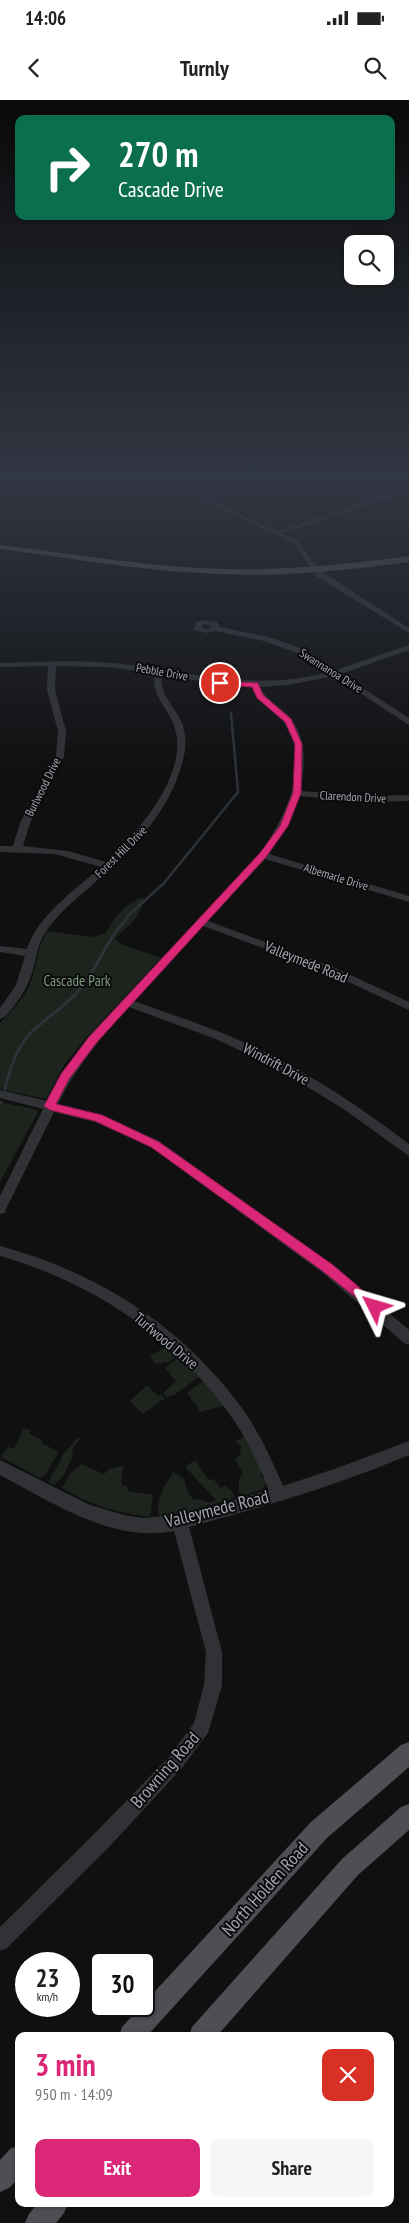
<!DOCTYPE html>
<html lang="en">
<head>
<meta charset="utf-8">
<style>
  :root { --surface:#fff; --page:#f6f6f6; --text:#222; --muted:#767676; --accent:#db2777 }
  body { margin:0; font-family:"PT Sans Narrow",sans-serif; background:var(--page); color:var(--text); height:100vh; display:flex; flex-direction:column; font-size:19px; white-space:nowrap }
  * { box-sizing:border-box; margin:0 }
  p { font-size:16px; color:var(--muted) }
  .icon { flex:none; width:28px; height:28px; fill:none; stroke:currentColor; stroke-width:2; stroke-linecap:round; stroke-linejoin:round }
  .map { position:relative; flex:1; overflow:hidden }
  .drawer { position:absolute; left:15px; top:1932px; width:379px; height:175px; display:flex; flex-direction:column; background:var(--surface); border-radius:10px; box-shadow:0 1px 4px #0004 }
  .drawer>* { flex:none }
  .hud { position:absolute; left:15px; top:15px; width:380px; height:105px; border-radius:10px; box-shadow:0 1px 4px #0004; background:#0b6e4f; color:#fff; overflow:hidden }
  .controls { position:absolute; left:344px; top:135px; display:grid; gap:10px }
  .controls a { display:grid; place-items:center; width:50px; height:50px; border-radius:10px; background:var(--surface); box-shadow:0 1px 4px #0004; font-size:25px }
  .speed { position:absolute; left:15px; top:1852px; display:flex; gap:10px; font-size:25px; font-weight:700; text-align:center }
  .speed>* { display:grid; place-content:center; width:65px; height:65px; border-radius:50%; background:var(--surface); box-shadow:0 1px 4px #0004; line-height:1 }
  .speed small { font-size:12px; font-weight:400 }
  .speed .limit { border:2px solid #111; border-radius:8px; background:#fff; color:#111 }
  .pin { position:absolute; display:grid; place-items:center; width:42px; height:42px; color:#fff; margin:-21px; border:2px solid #fff; border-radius:50%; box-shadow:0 1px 5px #0007 }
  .me { position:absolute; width:55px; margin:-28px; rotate:310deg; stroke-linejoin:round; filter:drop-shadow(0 0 4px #0008) }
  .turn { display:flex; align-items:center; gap:18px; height:105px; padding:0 20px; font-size:22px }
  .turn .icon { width:65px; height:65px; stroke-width:2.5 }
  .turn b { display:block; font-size:35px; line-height:42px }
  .round { display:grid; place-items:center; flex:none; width:52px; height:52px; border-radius:10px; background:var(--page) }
  .head { display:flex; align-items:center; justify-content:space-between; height:85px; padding:0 20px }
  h1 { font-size:30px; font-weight:700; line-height:38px; color:var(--accent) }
  .button { display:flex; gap:10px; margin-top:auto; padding:10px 20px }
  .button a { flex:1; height:58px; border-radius:10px; background:var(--accent); color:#fff; font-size:20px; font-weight:700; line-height:58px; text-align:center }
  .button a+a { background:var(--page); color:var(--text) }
  .status { display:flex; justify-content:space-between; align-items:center; height:35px; padding:0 25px; background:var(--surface); direction:ltr }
  .status svg { height:14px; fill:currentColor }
  header { display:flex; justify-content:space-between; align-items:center; height:65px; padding:0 20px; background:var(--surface); font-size:22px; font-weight:700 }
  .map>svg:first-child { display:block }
  .green { fill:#1d231d }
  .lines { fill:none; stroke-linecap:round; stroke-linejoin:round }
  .stream-far1 { stroke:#2b3238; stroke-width:2.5 }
  .stream { stroke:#2b3238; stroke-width:3 }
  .minor { fill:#313236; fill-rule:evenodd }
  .major { fill:#4d4f54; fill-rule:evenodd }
  .route { fill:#db2777; stroke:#8e194d }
  .labels { text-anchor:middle; stroke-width:4; stroke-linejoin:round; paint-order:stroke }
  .far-street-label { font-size:12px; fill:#a2a6b1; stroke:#0b0b0c }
  .street-label { font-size:15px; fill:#a2a6b1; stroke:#0b0b0c }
  .park-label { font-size:15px; fill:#7b9a7e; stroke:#0b0b0c }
  .near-street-label { font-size:18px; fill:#a2a6b1; stroke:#0b0b0c }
</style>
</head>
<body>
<div class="status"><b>14:06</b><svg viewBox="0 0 49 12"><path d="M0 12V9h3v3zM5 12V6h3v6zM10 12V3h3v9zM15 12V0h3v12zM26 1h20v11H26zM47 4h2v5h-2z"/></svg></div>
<header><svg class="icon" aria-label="back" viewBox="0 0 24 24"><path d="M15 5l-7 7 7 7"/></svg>Turnly<svg class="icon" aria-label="search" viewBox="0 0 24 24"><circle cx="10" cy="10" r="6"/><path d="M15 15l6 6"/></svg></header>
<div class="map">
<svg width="409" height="2123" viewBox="0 0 409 2123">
  <rect width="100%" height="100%" fill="#101011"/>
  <g class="green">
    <path d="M 144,797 C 141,819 129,824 115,839 L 123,845 L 161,858 L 86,938 L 64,965 L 46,999 L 0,989 L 0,923 C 11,911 25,898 31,882 C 37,864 37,846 48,831 L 92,837 L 106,833 C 115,816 125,803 144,797 Z"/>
    <polygon points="0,1002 39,1010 0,1082"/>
    <polygon points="168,1246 179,1254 169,1262 155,1264 150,1256"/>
    <polygon points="180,1256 199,1277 174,1295 167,1297 163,1293 176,1281 165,1268"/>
    <path d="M 203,1281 L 227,1306 C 216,1305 209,1311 198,1312 L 198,1308 L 187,1293 Z"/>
    <polygon points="147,1285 158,1296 161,1294 165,1298 143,1314 130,1301"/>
    <polygon points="24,1328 31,1330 29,1333 42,1340 41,1343 59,1352 45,1375 40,1378 1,1357 8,1347 14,1349"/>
    <polygon points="246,1336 264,1372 260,1374 263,1379 266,1378 267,1382 263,1389 244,1396 239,1392 239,1379 243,1373 235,1360 240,1354 241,1346 235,1341"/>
    <polygon points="77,1338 80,1339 72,1349 73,1355 64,1375 54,1385 48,1382 65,1352"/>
    <path d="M 195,1360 L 208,1379 L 214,1380 L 221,1388 L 225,1385 L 234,1394 L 234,1398 L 190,1412 L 160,1417 C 153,1400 166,1385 173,1372 L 184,1379 L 188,1393 L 194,1400 L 200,1399 L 209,1403 L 215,1401 L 215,1399 L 185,1367 Z"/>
    <path d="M 81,1364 L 104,1374 L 109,1369 L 123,1366 L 121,1381 L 123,1386 L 127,1386 L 128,1391 L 153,1395 L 150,1417 C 118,1413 90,1405 62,1388 L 71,1373 Z"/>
  </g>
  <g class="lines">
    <polyline class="stream-far1" points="120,827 129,815 164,783 238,692 231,613"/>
    <g class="stream">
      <path d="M 5,989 C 9,972 16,950 28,936 C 44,918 66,907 82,887 C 97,868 105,844 121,825"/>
      <polyline points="0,1004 1,1002"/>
    </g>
    <g class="minor">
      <polygon points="126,374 193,374 193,383 202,396 277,431 377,398 313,374 321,374 384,396 409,388 409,392 282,433 297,441 322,472 409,528 409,533 316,476 293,443 198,398 187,383 187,378 129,376"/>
      <polygon points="0,381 28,386 51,395 48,397 25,389 0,385"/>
      <path d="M 205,520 L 217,522 L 220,527 L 269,537 L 306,550 L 336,570 L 409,545 L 409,550 L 341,574 L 409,618 L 409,625 L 334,576 L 288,585 L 260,587 C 266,599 277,605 287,614 C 307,635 306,664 300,691 L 371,696 L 409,695 L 409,701 L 371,702 L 299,696 L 286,726 L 269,754 L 409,796 L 409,802 L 265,759 L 208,821 L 333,867 L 409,902 L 409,910 L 325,871 L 203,826 L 134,901 C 177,917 221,930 262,951 C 314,976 363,1009 409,1044 L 409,1056 L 342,1008 L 276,968 L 216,939 L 129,907 C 101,937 76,967 58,1004 L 102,1015 L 159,1041 L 333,1165 L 409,1230 L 409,1245 L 404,1243 L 323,1173 L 151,1047 L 95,1022 L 54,1012 L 6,1109 L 5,1113 L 0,1114 L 0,1096 L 43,1009 L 0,998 L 0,990 L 47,1001 L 61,974 L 89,936 L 260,753 C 285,718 312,664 285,624 C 276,609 259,603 252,586 L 225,585 L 162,575 C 159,594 175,607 182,623 C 187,636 186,651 182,664 C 167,717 129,751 90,787 C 74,800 56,816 45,833 C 37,845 36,860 32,873 C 28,885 22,896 14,906 C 10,911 6,917 0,919 L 0,908 L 16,885 L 25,856 L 0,852 L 0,846 L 27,849 C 38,815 75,790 101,767 L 55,754 L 0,752 L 0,746 L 13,746 L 20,723 L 56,656 L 58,631 L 47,590 L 48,566 L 0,567 L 0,563 C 40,562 81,559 122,564 C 193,572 256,592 328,572 L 300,554 L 264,541 L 215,531 L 207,533 L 194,530 L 196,522 ZM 205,524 L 211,526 L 212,527 L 207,529 L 201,527 ZM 56,566 L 107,567 L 155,573 C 150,593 166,606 173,623 C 193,670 138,733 106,762 L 68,751 L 23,746 L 30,723 L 64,656 L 66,631 L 55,590 Z"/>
      <path d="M 0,1146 C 98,1172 185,1228 244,1311 C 260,1334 272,1360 283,1386 L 340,1367 L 409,1341 L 409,1355 C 338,1385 264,1407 189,1427 L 222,1552 L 222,1585 L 208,1633 L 181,1669 L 109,1747 L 7,1848 L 0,1851 L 0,1827 L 95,1733 L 169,1657 L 194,1623 L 204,1585 L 206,1552 L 174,1431 C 112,1443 53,1403 0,1375 L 0,1360 L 90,1405 L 124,1415 L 143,1418 L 183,1414 L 269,1390 C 259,1367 249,1343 235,1322 C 180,1241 93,1182 0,1156 Z"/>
    </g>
    <g class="major">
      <path d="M 0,445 C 74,454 149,467 223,469 C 284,471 349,464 409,456 L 409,462 C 349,470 283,477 223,474 C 149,472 74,459 0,449 Z"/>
      <polygon points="409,1642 409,1667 327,1738 147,1936 119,1936 122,1927 311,1722 401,1645"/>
      <polygon points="409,1704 409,1730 358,1775 217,1936 189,1936 192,1927 342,1759 401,1707"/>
      <polygon points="19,2045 19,2078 9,2088 0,2092 0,2060 10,2049"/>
      <polygon points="37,2104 68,2104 64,2113 56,2123 25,2123 29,2114"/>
    </g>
  </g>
  <linearGradient id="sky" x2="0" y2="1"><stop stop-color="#090909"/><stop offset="0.56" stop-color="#313743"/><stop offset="1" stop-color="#313743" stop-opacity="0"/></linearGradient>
  <rect width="409" height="671" fill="url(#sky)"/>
  <polygon class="route" points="220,581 258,583 263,595 291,619 302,644 301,693 288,726 266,757 97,942 69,979 56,1004 102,1015 159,1042 333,1165 379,1204 381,1207 375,1213 324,1172 151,1047 95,1021 50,1010 44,1006 61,974 89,937 260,753 280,726 293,693 295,644 285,622 257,598 252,587 217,585 216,583"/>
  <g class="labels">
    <g class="far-street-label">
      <text transform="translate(331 571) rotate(32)" y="4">Swannanoa Drive</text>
      <text transform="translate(162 572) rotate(10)" y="4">Pebble Drive</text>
      <text transform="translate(43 687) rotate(-63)" y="4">Burlwood Drive</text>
      <text transform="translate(353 697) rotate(3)" y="4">Clarendon Drive</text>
      <text transform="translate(121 752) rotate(-45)" y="4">Forest Hill Drive</text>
      <text transform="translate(336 777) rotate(17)" y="4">Albemarle Drive</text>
    </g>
    <g class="street-label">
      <text transform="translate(306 862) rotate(22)" y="5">Valleymede Road</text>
      <text transform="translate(276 964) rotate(28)" y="5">Windrift Drive</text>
      <text transform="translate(166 1241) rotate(40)" y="5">Turfwood Drive</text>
    </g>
    <g class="park-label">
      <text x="77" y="886">Cascade Park</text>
    </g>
    <g class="near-street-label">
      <text transform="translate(217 1409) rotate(-14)" y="6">Valleymede Road</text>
      <text transform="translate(165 1670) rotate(-49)" y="6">Browning Road</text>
      <text transform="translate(265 1789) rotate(-48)" y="6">North Holden Road</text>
    </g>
  </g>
</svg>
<div class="controls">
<a><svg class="icon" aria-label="search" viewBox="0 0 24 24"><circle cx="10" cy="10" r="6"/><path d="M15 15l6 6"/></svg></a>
</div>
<div class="speed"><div>23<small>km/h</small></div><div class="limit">30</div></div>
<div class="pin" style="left:220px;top:583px;background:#d93025"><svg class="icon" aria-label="arrive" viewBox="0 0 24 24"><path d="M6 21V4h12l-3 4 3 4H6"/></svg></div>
<svg class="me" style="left:375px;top:1207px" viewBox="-20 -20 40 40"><path d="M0-17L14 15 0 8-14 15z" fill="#db2777" stroke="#fff" stroke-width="4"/></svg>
<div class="hud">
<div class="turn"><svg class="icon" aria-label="right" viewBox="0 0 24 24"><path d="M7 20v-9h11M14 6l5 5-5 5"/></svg><div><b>270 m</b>Cascade Drive</div></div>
</div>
<section class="drawer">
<div class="head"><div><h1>3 min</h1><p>950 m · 14:09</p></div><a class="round" style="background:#d93025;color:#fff"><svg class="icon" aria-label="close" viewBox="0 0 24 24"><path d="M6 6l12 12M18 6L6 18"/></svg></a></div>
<div class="button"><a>Exit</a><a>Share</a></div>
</section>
</div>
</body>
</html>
